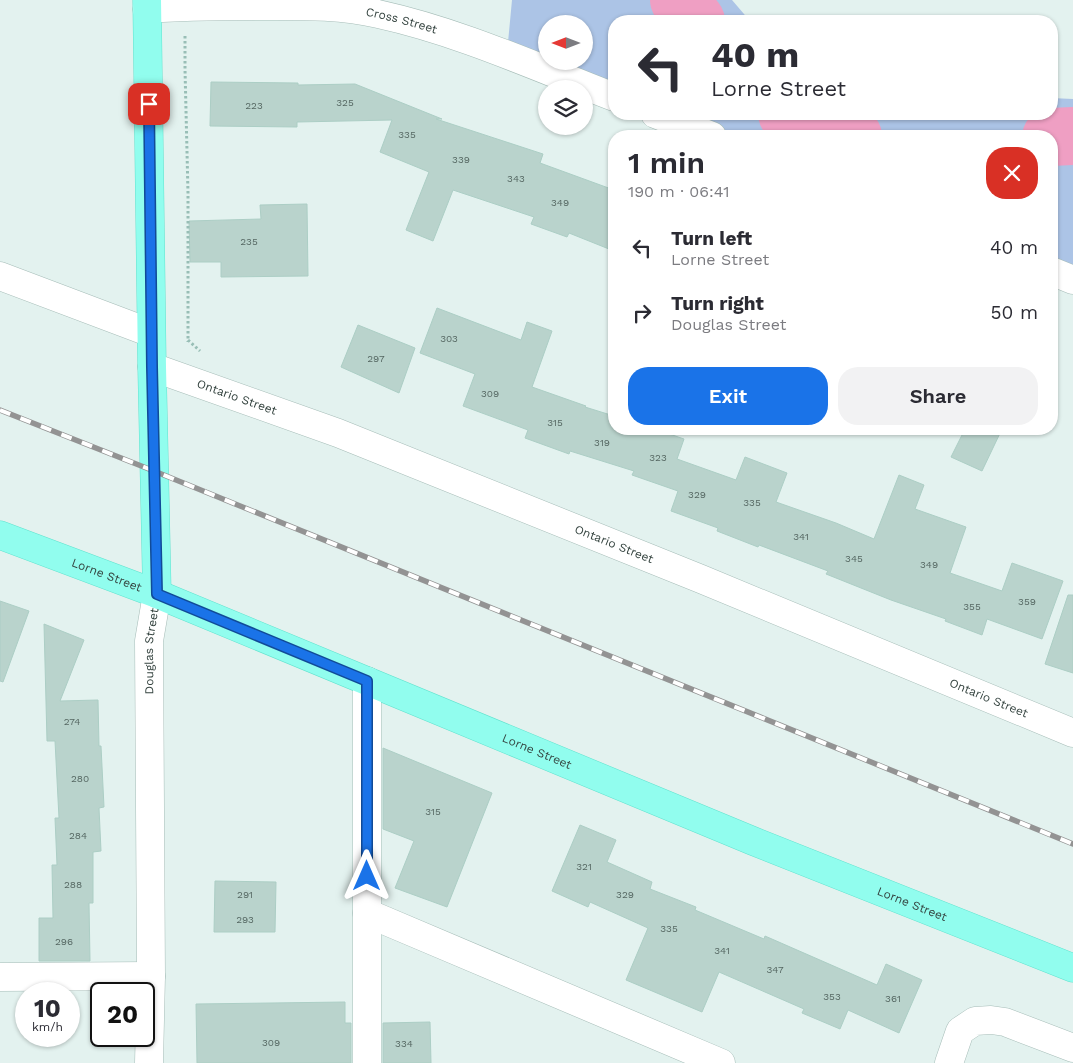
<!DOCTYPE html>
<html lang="en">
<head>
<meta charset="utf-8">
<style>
  :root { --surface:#fff; --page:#f2f2f3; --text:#2b2b33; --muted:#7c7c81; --accent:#1a73e8 }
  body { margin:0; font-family:"Work Sans",sans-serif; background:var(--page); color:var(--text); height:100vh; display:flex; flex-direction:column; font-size:19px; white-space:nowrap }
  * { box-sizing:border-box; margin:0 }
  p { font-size:16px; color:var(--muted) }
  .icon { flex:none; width:28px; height:28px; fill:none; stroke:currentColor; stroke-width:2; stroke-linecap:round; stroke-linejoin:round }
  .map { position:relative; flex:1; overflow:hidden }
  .side { position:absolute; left:608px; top:130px; width:450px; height:305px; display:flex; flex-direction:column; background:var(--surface); border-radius:20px; box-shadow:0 1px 4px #0004 }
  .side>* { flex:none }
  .hud { position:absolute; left:608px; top:15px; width:450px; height:105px; border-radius:20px; box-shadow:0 1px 4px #0004; background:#fff; color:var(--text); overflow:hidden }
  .needle { width:32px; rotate:270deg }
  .buttons { position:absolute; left:538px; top:15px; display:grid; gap:10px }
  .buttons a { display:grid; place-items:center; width:55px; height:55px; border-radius:50%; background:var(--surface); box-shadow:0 1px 4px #0004; font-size:25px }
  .speed { position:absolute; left:15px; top:982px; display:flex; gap:10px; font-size:25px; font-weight:700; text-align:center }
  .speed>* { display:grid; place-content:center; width:65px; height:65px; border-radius:50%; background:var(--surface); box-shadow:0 1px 4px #0004; line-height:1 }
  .speed small { font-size:12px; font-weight:400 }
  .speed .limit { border:2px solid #111; border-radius:8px; background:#fff; color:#111 }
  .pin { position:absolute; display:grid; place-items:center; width:42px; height:42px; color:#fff; margin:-21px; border-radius:10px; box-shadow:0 2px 8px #0006 }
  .me { position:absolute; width:55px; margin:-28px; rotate:0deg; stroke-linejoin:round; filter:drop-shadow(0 0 4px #0008) }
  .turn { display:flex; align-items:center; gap:18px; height:105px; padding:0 20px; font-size:22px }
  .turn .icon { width:65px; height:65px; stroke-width:2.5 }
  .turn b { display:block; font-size:35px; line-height:42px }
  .round { display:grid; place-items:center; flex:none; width:52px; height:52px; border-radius:20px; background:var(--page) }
  .head { display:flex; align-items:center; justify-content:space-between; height:85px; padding:0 20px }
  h1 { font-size:30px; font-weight:600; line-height:38px }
  .action { display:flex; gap:10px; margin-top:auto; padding:10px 20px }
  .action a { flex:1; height:58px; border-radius:20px; background:var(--accent); color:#fff; font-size:20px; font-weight:600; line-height:58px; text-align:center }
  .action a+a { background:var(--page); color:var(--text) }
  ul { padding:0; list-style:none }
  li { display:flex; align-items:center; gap:15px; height:65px; padding:0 20px }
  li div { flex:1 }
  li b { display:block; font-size:19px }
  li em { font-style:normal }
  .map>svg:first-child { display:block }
  .green { fill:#acc4e6; fill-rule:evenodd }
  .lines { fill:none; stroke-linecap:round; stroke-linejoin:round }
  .river { stroke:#ef9fc3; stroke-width:58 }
  .building { fill:#b9d3cc; stroke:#accec5 }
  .minor-casing { stroke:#a6bdb8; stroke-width:29 }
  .major-casing { stroke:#61e2ce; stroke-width:29 }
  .path { stroke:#98beb6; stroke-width:3; stroke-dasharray:2.5 2.5; stroke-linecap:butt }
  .minor { stroke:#fff; stroke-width:28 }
  .major { stroke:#91fdee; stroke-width:28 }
  .rail-casing { stroke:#939393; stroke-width:5.5 }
  .rail { stroke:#fff; stroke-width:4; stroke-dasharray:11; stroke-linecap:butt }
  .route-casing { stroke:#114b97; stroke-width:12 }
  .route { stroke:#1a73e8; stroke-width:9 }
  .labels { text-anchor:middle; stroke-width:5; stroke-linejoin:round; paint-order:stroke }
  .number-label { font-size:10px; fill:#556762 }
  .street-label { font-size:12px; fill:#34433f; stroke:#fff }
</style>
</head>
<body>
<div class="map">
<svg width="1073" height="1063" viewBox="0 0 1073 1063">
  <rect width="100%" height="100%" fill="#e3f2ef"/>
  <g class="green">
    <path d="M 512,0 L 732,0 L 750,21 L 614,21 L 614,95 L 507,53 ZM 546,24 L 584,24 L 584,61 L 546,61 Z"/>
    <polygon points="1051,98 1073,99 1073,277 1051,268 1051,136 718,136 662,114 1051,114"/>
  </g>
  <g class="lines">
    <g class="river">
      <polyline points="679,0 696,21"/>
      <polyline points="787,114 842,135 853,136"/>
      <polyline points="1051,137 1073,136"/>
    </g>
  </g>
  <g class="building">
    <polygon points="211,82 298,83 298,85 355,84 442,119 436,119 543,154 540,163 614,190 614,251 569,233 567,237 531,224 534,217 453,190 433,241 406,230 429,172 380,152 392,120 297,122 297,127 210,126"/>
    <polygon points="307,204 308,276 221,277 221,262 190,262 189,221 261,219 260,205"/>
    <polygon points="437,308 521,340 527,322 552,331 532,387 586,406 585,407 614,416 614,429 655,429 684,439 677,459 736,480 745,457 787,473 776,502 836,523 874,539 899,475 924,485 915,509 966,527 950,573 1002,591 1012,563 1063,581 1042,639 987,619 982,635 945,621 946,619 891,600 826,574 828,571 759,545 758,547 717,531 718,528 671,511 678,491 632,475 634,471 570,451 569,454 525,438 528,430 463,406 475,374 420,353"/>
    <polygon points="358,325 415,348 399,393 341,367"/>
    <polygon points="965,429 1002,429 982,471 951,457"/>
    <polygon points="1068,595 1073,595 1073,673 1045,664"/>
    <polygon points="0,601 29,611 3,682 0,681"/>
    <polygon points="44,624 84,640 60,701 98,700 99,746 101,746 104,807 99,808 101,851 93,852 93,903 89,903 90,961 39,961 39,918 53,918 52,865 57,865 55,818 59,818 55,741 47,741"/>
    <polygon points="383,748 492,793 447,907 395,888 414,841 383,829"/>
    <polygon points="580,825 616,840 607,862 652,882 650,889 696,907 695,910 764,939 765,936 877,985 886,964 922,980 899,1033 848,1010 840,1029 802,1013 804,1009 719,972 702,1012 626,980 648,928 590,902 588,907 552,891"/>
    <polygon points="215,881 276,882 275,932 214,932"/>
    <polygon points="345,1002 345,1023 351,1023 351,1063 197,1063 196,1004"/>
    <polygon points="430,1022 431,1063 383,1063 383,1023"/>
  </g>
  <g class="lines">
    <g class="minor-casing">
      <g id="minor">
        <path id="s1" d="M 147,9 C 185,6 223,6 261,6 C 300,6 340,5 378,14 C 460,32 536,67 614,97"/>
        <polyline points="655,114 712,136"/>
        <polyline points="1051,271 1073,280"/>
        <polyline points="0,276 151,333"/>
        <path id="s2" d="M 152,367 L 338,433 L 701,579 L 1073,733"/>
        <polyline points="367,681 367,1063"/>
        <polyline points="367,913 721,1063"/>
        <polyline points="0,977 151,976"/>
        <path id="s3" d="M 149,1063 L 151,976 L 149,641 L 157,594"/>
        <polyline points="949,1063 960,1031 975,1021 991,1020 1005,1022 1073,1048"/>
      </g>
    </g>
    <g class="major-casing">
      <g id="major">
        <polyline points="147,0 152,367 157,594"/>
        <path id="s4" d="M 0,535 L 157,594 L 753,841 L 1073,968"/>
      </g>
    </g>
    <g class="path">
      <polyline points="185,36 185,69 188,193 188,342"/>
      <polyline points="188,340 200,351"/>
    </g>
    <use href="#minor" class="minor"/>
    <use href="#major" class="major"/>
    <g class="rail-casing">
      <polyline id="rail" points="0,410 154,471 1073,844"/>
    </g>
    <use href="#rail" class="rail"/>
  </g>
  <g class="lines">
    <g class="route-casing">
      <polyline id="route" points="149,104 152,367 157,594 367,681 367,876"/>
    </g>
    <use href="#route" class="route"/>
  </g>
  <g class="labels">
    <g class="number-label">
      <text x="345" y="106">325</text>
      <text x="254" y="109">223</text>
      <text x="407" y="138">335</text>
      <text x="461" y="163">339</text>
      <text x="516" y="182">343</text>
      <text x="560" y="206">349</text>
      <text x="249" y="245">235</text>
      <text x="449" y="342">303</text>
      <text x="376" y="362">297</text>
      <text x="490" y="397">309</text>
      <text x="555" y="426">315</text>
      <text x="602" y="446">319</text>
      <text x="658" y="461">323</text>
      <text x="697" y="498">329</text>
      <text x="752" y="506">335</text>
      <text x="801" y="540">341</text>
      <text x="854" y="562">345</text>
      <text x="929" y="568">349</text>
      <text x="1027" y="605">359</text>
      <text x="972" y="610">355</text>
      <text x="72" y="725">274</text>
      <text x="80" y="782">280</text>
      <text x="433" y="815">315</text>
      <text x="78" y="839">284</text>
      <text x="584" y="870">321</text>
      <text x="73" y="888">288</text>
      <text x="245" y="898">291</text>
      <text x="625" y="898">329</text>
      <text x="245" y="923">293</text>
      <text x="669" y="932">335</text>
      <text x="64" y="945">296</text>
      <text x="722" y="954">341</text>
      <text x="775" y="973">347</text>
      <text x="832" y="1000">353</text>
      <text x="893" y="1002">361</text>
      <text x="271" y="1046">309</text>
      <text x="404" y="1047">334</text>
    </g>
    <g class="street-label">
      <text dy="4" stroke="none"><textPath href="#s1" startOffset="256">Cross Street</textPath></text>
      <text dy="4" stroke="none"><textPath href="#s2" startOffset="90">Ontario Street</textPath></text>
      <text dy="4" stroke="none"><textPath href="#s2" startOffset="495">Ontario Street</textPath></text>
      <text dy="4" stroke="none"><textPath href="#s4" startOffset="114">Lorne Street</textPath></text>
      <text dy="4" stroke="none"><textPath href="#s3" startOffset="412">Douglas Street</textPath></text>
      <text dy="4" stroke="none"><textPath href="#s2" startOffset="900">Ontario Street</textPath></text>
      <text dy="4" stroke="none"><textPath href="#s4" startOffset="579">Lorne Street</textPath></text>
      <text dy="4" stroke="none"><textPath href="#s4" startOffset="984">Lorne Street</textPath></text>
    </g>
  </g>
</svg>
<div class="buttons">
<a><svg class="needle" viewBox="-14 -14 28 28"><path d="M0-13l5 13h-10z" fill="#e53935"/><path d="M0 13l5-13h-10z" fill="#7c7c81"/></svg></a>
<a><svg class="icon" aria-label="layers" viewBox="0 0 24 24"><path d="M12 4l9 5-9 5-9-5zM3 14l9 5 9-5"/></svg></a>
</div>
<div class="speed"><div>10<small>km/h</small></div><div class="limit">20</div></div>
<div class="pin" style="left:149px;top:104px;background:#d93025"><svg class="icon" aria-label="arrive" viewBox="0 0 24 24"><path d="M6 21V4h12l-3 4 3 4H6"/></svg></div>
<svg class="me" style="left:367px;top:876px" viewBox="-20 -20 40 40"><path d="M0-17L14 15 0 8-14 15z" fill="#1a73e8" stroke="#fff" stroke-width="4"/></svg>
<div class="hud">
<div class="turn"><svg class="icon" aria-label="left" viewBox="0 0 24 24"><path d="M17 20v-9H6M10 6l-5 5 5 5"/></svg><div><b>40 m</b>Lorne Street</div></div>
</div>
<section class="side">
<div class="head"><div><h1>1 min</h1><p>190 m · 06:41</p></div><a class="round" style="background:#d93025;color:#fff"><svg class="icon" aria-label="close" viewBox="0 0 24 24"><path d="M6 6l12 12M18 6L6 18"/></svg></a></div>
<ul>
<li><svg class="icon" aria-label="left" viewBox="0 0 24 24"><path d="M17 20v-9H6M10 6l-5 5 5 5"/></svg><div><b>Turn left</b><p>Lorne Street</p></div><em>40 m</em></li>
<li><svg class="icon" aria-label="right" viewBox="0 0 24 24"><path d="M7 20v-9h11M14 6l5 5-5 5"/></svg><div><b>Turn right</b><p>Douglas Street</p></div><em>50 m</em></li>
</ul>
<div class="action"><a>Exit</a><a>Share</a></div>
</section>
</div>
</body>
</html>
